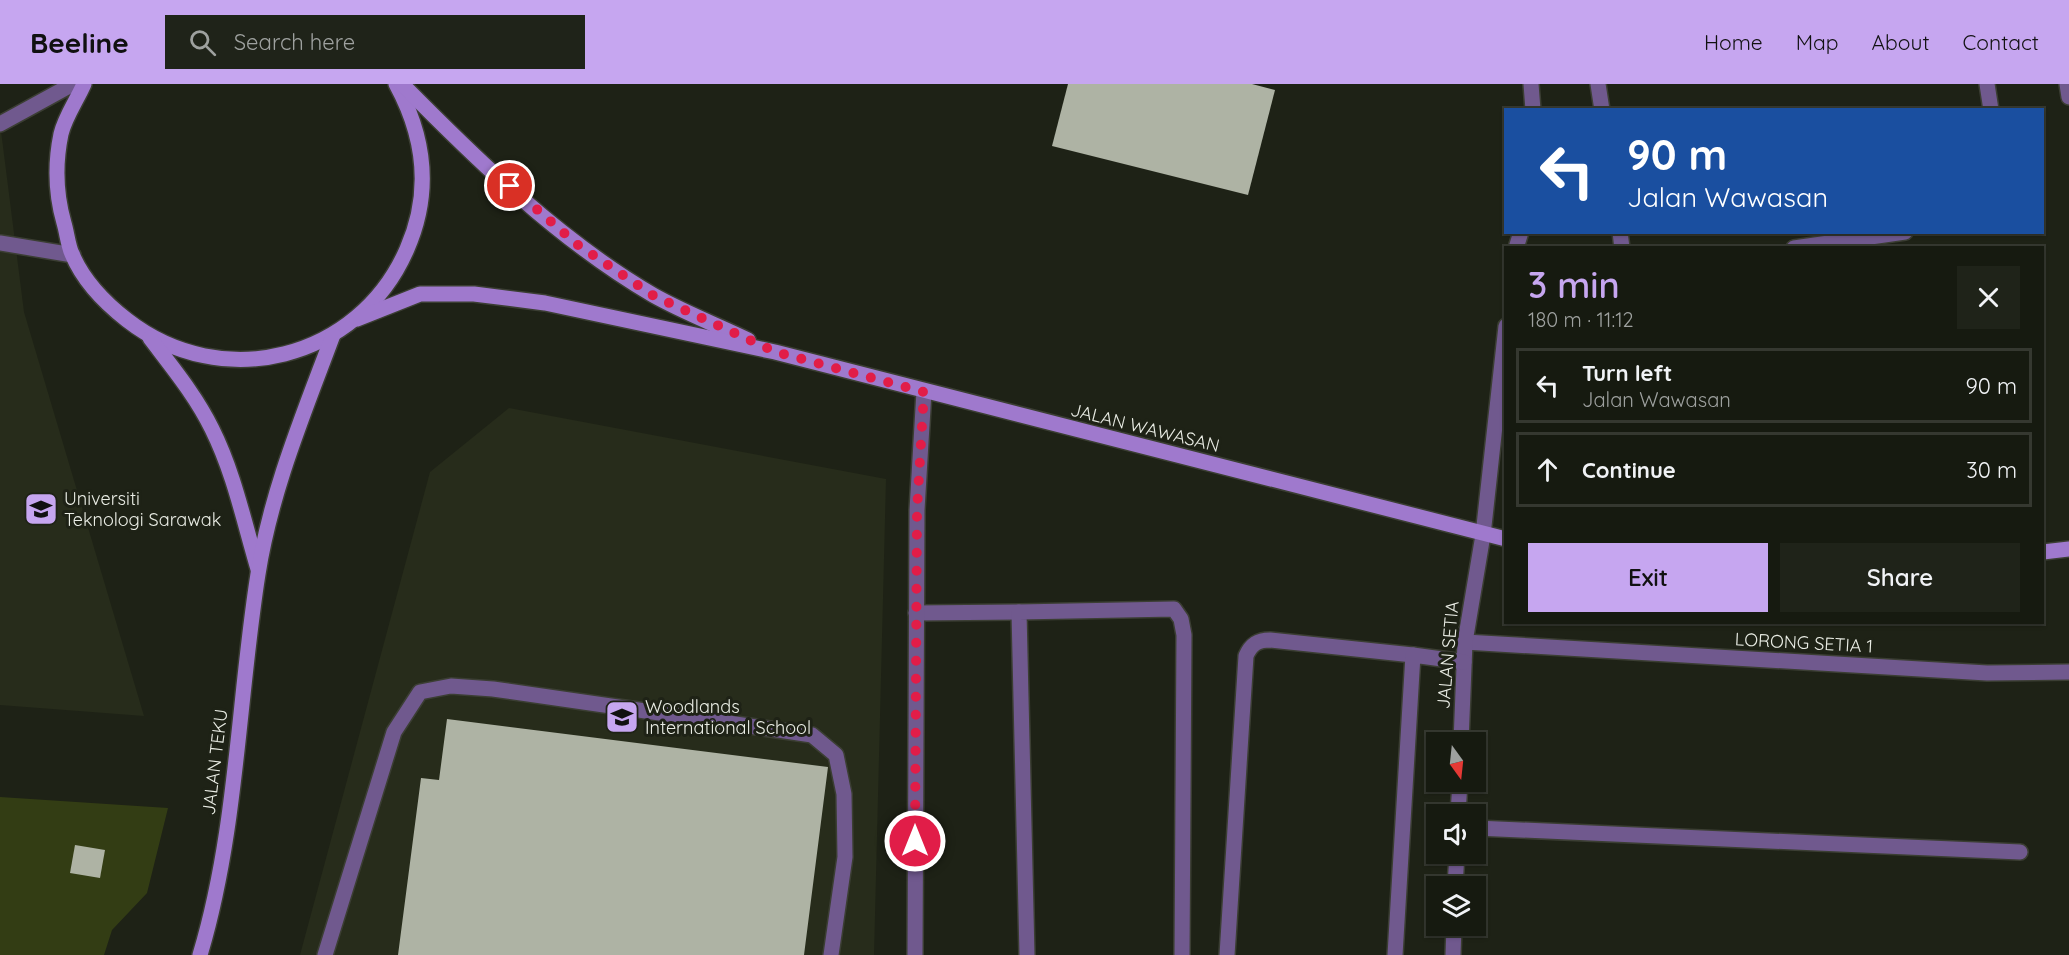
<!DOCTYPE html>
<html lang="en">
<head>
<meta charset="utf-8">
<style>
  :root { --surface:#161a10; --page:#1f2319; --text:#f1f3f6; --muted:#9ea19f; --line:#353830; --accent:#c6a6f0 }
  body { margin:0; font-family:Quicksand,sans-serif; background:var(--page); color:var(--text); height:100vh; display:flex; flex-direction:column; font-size:22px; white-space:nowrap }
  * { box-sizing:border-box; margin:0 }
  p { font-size:20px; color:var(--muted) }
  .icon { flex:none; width:33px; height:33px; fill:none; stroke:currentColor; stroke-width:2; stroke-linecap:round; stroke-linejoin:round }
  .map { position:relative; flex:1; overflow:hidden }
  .drawer { position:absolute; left:1504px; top:162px; width:540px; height:378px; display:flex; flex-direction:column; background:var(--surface); border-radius:0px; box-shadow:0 2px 4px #0004,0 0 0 2px var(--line) }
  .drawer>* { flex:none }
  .guide { position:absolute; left:1504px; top:24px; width:540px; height:126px; border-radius:0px; box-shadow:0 2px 4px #0004,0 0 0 2px var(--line); background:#1a4fa0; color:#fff; overflow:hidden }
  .needle { width:39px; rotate:165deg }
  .fabs { position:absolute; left:1426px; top:648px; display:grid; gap:12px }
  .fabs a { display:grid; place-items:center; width:60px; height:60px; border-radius:0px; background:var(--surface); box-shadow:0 2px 4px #0004,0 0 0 2px var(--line); font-size:30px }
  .pin { position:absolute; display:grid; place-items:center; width:51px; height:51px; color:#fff; margin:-26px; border:3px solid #fff; border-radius:50%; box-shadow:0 2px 6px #0007 }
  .me { position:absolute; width:66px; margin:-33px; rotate:0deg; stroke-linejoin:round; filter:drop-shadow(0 0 4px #0008) }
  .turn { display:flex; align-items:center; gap:21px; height:126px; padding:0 24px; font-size:27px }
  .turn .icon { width:78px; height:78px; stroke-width:2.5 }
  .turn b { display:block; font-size:42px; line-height:51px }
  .round { display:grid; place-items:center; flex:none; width:63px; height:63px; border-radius:0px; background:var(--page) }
  .headline { display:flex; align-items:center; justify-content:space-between; height:102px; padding:0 24px }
  h1 { font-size:36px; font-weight:600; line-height:45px; color:var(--accent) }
  .button { display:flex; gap:12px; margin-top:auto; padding:12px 24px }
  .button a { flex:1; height:69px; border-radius:0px; background:var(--accent); color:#111; font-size:24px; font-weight:600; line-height:69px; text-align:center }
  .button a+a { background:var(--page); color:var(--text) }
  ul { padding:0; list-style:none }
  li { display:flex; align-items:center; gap:18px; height:75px; margin:0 12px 9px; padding:0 12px; border:3px solid var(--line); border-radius:0px }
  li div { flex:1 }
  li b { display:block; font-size:22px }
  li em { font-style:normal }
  header { display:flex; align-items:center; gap:36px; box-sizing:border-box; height:84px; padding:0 30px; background:var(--accent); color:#111 }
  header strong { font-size:28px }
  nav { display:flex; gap:33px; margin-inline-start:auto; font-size:21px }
  .search { width:420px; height:54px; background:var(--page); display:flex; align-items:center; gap:15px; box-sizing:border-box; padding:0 21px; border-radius:0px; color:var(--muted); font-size:22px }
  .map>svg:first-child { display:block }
  .built { fill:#272c1b }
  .green { fill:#333d14 }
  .building { fill:#aeb3a4 }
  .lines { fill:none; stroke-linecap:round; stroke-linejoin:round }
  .lane-casing { stroke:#3b3e33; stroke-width:18 }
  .street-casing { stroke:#3b3e33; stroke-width:18 }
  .secondary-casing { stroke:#3b3e33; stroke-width:18 }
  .lane { stroke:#70598e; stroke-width:15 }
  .street { stroke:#70598e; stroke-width:15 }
  .secondary { stroke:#9f79cd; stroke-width:15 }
  .route { stroke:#e11d48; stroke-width:10; stroke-dasharray:0 18 }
  .labels { text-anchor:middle; stroke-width:6; stroke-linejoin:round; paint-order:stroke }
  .street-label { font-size:18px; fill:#eaede5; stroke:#1e2216 }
  .poi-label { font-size:18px; fill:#eaede5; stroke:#1e2216; text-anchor:start }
</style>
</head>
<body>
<header>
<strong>Beeline</strong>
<div class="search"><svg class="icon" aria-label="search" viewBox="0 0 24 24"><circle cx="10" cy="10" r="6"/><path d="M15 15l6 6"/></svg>Search here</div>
<nav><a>Home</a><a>Map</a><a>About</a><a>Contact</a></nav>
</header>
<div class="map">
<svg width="2069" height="871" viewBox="0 0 2069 871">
  <rect width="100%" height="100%" fill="#1e2216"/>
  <g class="built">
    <polygon points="0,39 24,228 144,632 0,621"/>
    <polygon points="509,324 886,395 874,871 300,871 430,388"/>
  </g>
  <polygon class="green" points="0,713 168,724 147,809 112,846 104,871 0,871"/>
  <g class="building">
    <polygon points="1068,0 1252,0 1275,6 1248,111 1052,62"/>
    <polygon points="447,635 828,683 804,871 398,871 421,694 439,696"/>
    <polygon points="75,761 105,766 100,794 70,789"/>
  </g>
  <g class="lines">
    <g class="lane-casing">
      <g id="lane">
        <polyline points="1531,0 1533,26"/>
        <polyline points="1598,0 1602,26"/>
        <polyline points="1987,0 1991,26"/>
        <polyline points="1620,148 1622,164"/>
        <polyline points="1516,164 1521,148"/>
        <polyline points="1794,164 1905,148"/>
        <polyline points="1483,451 1506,242"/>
        <polyline points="916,529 1019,528"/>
        <polyline points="1476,744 2020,768"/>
        <polyline points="325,871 394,648 420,608 451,602 493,605 812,651 836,671 844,710 845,773 831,871"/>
        <polyline points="1027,871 1019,528 1174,525 1181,535 1184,551 1182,871"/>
        <path d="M 1227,871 L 1246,572 C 1251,560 1258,556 1270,556 L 1413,571"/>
      </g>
    </g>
    <g class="street-casing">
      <g id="street">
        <polyline points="2067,0 2069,13"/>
        <polyline points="0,40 73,0"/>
        <polyline points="0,159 73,171"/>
        <polyline points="1465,558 1987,589 2069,588"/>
        <polyline points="1461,658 1465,558 1483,451"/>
        <polyline points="1458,730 1460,698"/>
        <polyline points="1455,802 1457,770"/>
        <polyline points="915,871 917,426 924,307"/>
        <polyline points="1395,871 1413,571 1464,578"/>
        <polyline points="1453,871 1454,842"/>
      </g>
    </g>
    <g class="secondary-casing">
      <g id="secondary">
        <path d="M 84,0 C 77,16 65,33 61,50 C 55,79 56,111 64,139 C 67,149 68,161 72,170 C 83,196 105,219 127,236 C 222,310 359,276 407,165 C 432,108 425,53 396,0"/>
        <path d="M 402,0 C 478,77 559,156 653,211 C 683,228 717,241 748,256"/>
        <polyline points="357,235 420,210 474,210 545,219 775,268 1506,455"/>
        <path d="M 150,254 C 172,283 196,312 212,345 C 234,389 244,438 258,485"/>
        <polyline points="2043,468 2069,465"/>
        <path d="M 200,871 C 237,748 238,616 258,490 C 271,407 304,329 333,251"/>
      </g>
    </g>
    <use href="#lane" class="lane"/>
    <use href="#street" class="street"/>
    <use href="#secondary" class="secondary"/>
  </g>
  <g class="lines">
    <polyline class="route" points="510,102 578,161 654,212 776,268 924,308 917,426 915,757"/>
  </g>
  <defs>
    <g id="university-square" transform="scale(1.725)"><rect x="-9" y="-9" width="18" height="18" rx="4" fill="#c6a6f0" stroke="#1e2216"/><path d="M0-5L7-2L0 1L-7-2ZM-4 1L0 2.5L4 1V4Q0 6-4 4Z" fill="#111"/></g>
    <g id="school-square" transform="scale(1.725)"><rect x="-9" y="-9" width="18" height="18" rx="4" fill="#c6a6f0" stroke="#1e2216"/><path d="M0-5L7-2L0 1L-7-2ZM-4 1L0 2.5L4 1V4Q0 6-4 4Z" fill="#111"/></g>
  </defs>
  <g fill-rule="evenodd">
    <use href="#university-square" x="41" y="425"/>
    <use href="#school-square" x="622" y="633"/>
  </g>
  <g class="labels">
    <g class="street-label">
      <text transform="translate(1145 344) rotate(14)" y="6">JALAN WAWASAN</text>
      <text transform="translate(1804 559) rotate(3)" y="6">LORONG SETIA 1</text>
      <text transform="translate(1448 571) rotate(-85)" y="6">JALAN SETIA</text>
      <text transform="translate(215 678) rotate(-83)" y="6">JALAN TEKU</text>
    </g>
    <g class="poi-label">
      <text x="64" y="421">Universiti<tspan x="64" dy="21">Teknologi Sarawak</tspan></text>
      <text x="645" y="629">Woodlands<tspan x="645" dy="21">International School</tspan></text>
    </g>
  </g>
</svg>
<div class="fabs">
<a><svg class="needle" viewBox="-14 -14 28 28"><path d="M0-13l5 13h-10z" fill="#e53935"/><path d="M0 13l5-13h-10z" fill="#9ea19f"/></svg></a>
<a><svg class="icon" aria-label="sound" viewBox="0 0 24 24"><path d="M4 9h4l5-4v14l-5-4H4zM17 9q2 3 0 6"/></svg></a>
<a><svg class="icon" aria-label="layers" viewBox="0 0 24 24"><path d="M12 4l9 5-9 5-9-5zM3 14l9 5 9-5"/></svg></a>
</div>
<div class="pin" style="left:510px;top:102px;background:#d93025"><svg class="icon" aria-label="arrive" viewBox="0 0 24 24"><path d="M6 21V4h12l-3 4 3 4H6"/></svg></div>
<svg class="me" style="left:915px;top:757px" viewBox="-20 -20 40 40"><circle r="17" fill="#e11d48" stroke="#fff" stroke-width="3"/><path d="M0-11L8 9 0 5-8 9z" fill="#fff"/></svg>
<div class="guide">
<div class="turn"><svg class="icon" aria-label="left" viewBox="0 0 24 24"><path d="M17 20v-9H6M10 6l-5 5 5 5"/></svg><div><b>90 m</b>Jalan Wawasan</div></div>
</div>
<section class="drawer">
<div class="headline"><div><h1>3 min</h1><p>180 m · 11:12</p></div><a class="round"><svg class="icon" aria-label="close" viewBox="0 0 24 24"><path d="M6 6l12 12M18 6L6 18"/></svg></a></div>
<ul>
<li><svg class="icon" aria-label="left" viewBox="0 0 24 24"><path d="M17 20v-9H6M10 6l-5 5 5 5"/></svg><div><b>Turn left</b><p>Jalan Wawasan</p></div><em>90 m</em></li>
<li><svg class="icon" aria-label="ahead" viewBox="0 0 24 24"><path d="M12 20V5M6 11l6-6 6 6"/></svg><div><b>Continue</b></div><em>30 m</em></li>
</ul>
<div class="button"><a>Exit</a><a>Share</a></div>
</section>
</div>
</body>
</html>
